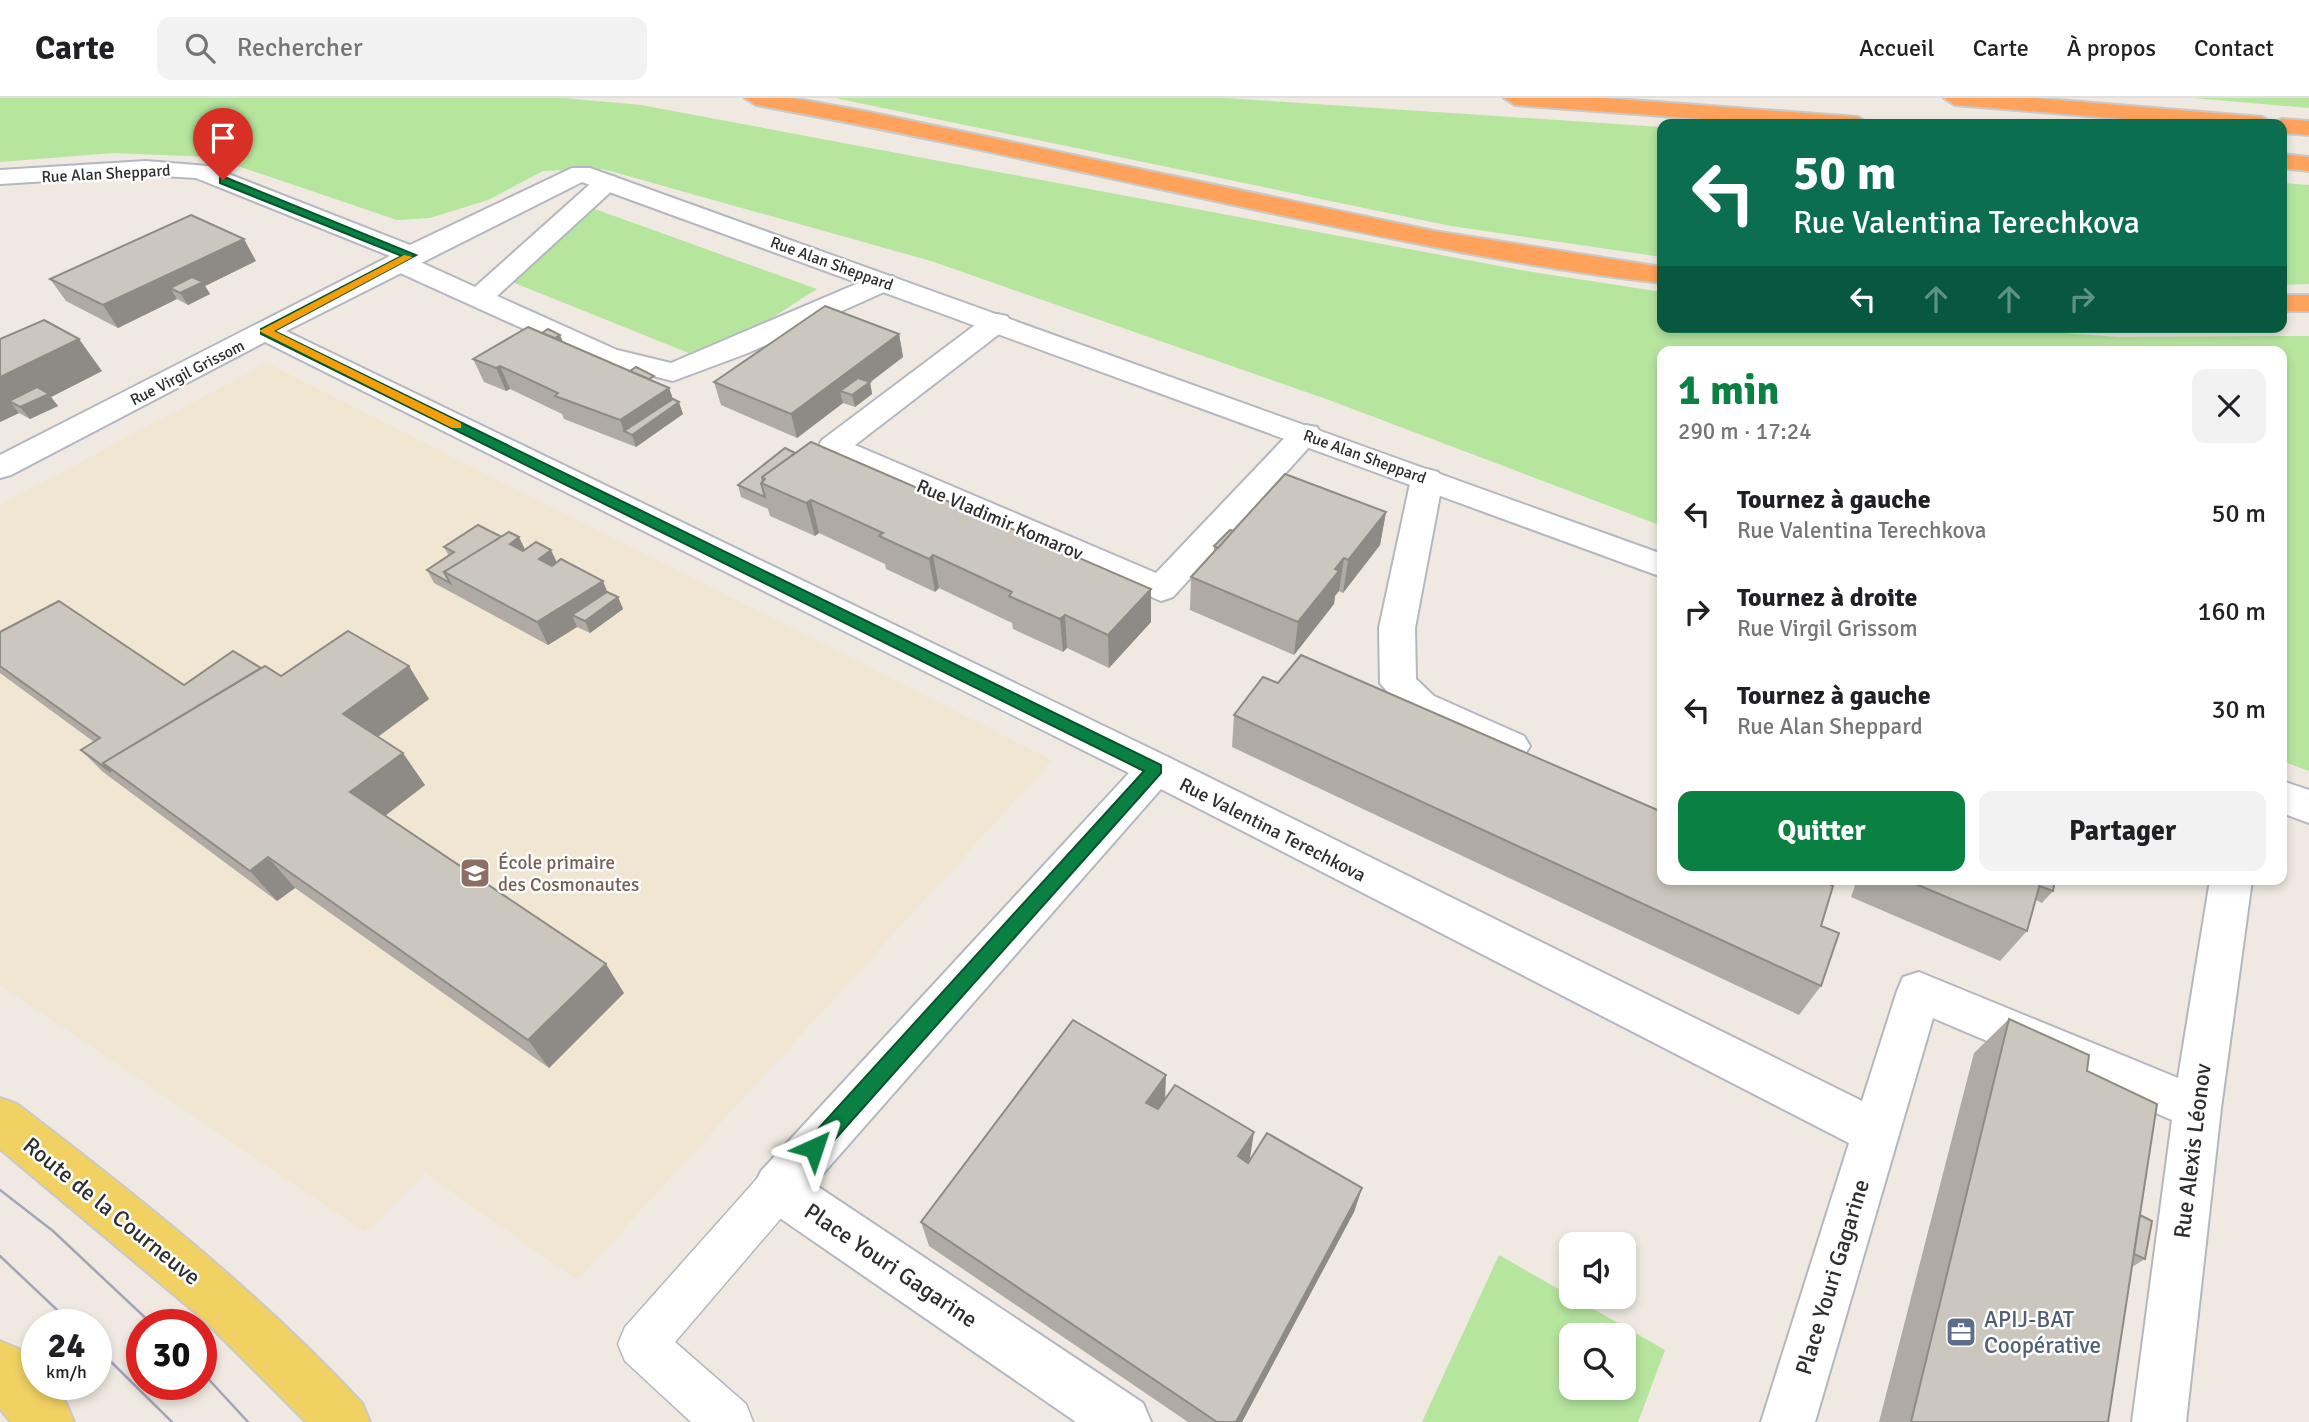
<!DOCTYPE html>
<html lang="fr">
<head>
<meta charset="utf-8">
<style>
  :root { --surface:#fff; --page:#f2f2f2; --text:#202124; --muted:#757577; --line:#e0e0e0; --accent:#0b8043 }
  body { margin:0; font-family:Signika,sans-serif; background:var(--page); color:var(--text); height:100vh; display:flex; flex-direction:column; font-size:26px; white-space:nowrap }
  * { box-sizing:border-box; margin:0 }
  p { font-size:23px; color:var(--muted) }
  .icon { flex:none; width:38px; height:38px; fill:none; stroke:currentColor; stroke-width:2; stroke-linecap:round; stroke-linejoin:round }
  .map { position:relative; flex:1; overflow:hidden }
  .side { position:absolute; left:1657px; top:248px; width:630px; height:539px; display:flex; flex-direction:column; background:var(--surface); border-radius:14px; box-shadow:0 4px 10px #0003 }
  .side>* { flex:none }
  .banner { position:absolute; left:1657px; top:21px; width:630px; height:214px; border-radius:14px; box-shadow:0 4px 10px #0003; background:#0b6e4f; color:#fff; overflow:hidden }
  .controls { position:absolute; left:1559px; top:1134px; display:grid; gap:14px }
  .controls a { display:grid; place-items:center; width:77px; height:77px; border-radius:14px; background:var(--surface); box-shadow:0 4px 10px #0003; font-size:35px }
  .speed { position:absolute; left:21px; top:1211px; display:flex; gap:14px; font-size:35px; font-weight:700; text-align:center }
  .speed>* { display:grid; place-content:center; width:91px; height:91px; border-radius:50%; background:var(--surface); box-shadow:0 4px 10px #0003; line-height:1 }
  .speed small { font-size:18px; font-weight:400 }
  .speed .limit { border:10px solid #d22; background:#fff; color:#111 }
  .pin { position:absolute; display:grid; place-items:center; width:60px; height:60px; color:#fff; margin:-72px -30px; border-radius:50% 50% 50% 0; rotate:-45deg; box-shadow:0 0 7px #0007 }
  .pin .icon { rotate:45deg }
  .me { position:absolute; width:77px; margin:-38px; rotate:42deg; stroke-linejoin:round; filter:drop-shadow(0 0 5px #0008) }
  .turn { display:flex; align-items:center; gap:24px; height:147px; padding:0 21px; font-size:32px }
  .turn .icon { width:91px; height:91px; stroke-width:2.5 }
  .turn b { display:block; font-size:49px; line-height:60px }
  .lanes { display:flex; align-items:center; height:66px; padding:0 21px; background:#0003; justify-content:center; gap:35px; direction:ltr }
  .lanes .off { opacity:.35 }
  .round { display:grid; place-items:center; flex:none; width:74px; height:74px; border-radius:14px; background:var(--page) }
  .headline { display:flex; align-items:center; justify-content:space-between; height:119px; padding:0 21px }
  h1 { font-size:42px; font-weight:700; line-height:52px; color:var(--accent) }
  .cta { display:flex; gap:14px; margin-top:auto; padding:14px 21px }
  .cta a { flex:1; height:80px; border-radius:14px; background:var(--accent); color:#fff; font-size:28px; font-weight:700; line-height:80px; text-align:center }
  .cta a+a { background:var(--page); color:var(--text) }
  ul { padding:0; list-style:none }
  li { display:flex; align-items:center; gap:21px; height:98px; padding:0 21px }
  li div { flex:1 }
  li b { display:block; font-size:26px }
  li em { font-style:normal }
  header { display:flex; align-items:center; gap:42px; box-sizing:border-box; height:98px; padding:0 35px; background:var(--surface); border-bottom:2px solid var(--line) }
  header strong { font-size:33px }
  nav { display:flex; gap:38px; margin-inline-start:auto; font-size:24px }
  .search { width:490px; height:63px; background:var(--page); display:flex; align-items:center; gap:18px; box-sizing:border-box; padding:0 24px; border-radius:14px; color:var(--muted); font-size:26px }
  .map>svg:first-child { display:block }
  .education { fill:#f0e6d1 }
  .green { fill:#b6e59e; fill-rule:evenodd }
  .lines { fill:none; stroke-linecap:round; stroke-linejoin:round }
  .service-casing { stroke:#b4b7c1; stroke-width:3 }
  .pedestrian-casing { stroke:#b4b7c1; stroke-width:4 }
  .minor-casing { stroke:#b4b7c1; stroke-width:4 }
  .primary-casing { stroke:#c9c9c9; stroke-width:4 }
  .motorway-casing { stroke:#c9c9c9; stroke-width:4 }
  .service { fill:#fff; fill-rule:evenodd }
  .pedestrian { fill:#fff; fill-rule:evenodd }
  .minor { fill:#fff; fill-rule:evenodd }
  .primary { fill:#f2d163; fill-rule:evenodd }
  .motorway { fill:#ffa35c; fill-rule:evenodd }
  .tram { stroke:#a3a6b8; stroke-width:2.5 }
  .wall { fill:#afaba4 }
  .shaded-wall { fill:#8e8b86 }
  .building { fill:#cbc7bf; stroke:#8e8b86; stroke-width:2 }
  .route { fill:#0b8043; stroke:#07532c; stroke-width:2 }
  .slow { fill:#f59e0b }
  .labels { text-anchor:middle; stroke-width:5; stroke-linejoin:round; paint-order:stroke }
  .far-street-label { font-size:16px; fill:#2e2e2e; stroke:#fff }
  .street-label { font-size:19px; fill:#2e2e2e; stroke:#fff }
  .education-label { font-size:19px; fill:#785e54; stroke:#fff; text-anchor:start }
  .near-street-label { font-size:23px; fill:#2e2e2e; stroke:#fff }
  .near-service-label { font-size:23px; fill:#4e5e75; stroke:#fff; text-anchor:start }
</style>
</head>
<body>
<header>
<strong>Carte</strong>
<div class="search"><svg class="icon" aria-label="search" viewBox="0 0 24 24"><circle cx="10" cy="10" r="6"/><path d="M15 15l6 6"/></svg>Rechercher</div>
<nav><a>Accueil</a><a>Carte</a><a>À propos</a><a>Contact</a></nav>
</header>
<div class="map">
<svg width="2309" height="1324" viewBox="0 0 2309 1324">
  <rect width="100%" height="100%" fill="#efe9e1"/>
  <polygon class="education" points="267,265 1052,662 577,1182 425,1075 365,1134 0,887 0,407"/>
  <g class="green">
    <polygon points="0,0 564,0 641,7 1526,173 1662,194 1662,229 1982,229 2118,239 2309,238 2309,673 2282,663 2282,254 1662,254 1662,428 1329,302 931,163 603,71 543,73 488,102 430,120 397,122 211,59 113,55 0,64"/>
    <polygon points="835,0 1226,0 1662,29 1662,159 1451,128"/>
    <polygon points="2193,0 2309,0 2309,10"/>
    <polygon points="2282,85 2309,87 2309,186 2282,187"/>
    <polygon points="592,110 817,191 706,262 512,184"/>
    <path d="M 1499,1157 L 1665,1252 L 1638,1324 L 1422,1324 ZM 1624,1237 L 1624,1290 L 1572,1290 L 1572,1237 Z"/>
  </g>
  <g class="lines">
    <g class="service-casing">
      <polygon id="service" points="778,1068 794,1075 800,1090 794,1105 675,1244 746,1306 753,1324 691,1324 625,1263 618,1246 625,1229 762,1075"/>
    </g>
    <g class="pedestrian-casing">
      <g id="pedestrian">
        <polygon points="607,77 616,79 619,84 616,89 497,198 617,252 671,265 875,178 893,178 897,184 893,190 748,255 673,283 597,264 389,170 385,164 389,158 407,158 475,189 598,79"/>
        <polygon points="997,216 1007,218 1011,224 1007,230 855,347 1156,475 1295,329 1306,327 1317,329 1321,336 1173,499 1161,503 822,356 818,349 822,342 987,218"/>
        <polygon points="1427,371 1438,374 1443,381 1415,530 1416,581 1434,598 1524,638 1530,648 1524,658 1511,662 1408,618 1380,585 1379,530 1411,381 1416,374"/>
      </g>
    </g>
    <g class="minor-casing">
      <g id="minor">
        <polygon points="146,63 208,68 410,147 572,70 590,70 1662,456 1662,479 582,84 286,233 1170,660 1862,1003 1897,893 1903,879 1919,874 2178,980 2210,782 2252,782 2221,1010 2186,1324 2132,1324 2172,1022 1933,920 1815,1324 1761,1324 1849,1045 1161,691 814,1086 1143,1305 1151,1324 1076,1324 761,1107 753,1090 761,1073 1129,675 265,244 11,377 0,380 0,357 390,158 196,80 146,77 0,86 0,72"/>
        <polygon points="2282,683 2309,692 2309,725 2282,715"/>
      </g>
    </g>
    <g class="primary-casing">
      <g id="primary">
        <path d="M 0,1000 L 17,1006 C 139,1099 257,1193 362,1305 L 370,1324 L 306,1324 L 203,1221 L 0,1051 Z"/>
        <polygon points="0,1243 19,1251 37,1271 37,1286 50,1286 66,1305 74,1324 11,1324 0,1311"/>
      </g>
    </g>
    <g class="motorway-casing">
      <g id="motorway">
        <path d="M 745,0 L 792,0 L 869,14 L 1434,133 L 1662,169 L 1662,185 C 1526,170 1391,141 1257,112 C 1090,76 924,38 756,7 Z"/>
        <polygon points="1504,0 1604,0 1858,19 1869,26 1771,26 1515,7"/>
        <polygon points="1944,0 2034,0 2262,19 2273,25 2282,21 2309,23 2309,37 2282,35 2282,26 2185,26 1955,7"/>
        <polygon points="2282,56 2309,59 2309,73 2282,70"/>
        <rect x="2282" y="197" width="27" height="16"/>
      </g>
    </g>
    <use href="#service" class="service"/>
    <use href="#pedestrian" class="pedestrian"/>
    <use href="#minor" class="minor"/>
    <use href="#primary" class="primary"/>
    <use href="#motorway" class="motorway"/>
    <g class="tram">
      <polyline points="0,1092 53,1133 153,1227"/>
      <polyline points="0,1158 73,1227"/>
      <polyline points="96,1249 172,1324"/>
      <polyline points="201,1273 248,1324"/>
    </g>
  </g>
  <g class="wall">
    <polygon points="256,163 205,188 210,196 188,207 177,201 118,230 66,203 50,181"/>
    <polygon points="899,236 903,259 870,284 872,296 855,309 843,305 797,340 721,307 714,284"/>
    <polygon points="0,241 102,273 51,299 58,308 30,321 19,315 0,324"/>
    <polygon points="563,244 669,290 673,301 683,316 636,349 564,321 562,316 510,291 506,293 484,284 473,261"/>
    <polygon points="795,355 1151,491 1151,524 1109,570 1067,550 1063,554 1013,531 1012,525 939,490 935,494 886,471 885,466 819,435 815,438 770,418 768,411 741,399 738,387"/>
    <polygon points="1386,414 1380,447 1343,495 1339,493 1335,498 1334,506 1294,557 1190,512 1191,479 1214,453 1214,448 1233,433"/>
    <polygon points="444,449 525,451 557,464 607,494 618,499 623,511 590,535 577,529 548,547 434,485 427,472 449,458"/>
    <polygon points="0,534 184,587 261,570 281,578 429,601 378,639 425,687 385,718 624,895 549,970 295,790 277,803 103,674 81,652 94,644 0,575"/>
    <polygon points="1234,617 1821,828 1821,888 1799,917 1232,649"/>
    <polygon points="1857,782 2055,782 2053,793 2042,805 2036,802 2027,833 2000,863 1851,799"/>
    <polygon points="2009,921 2087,973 2140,1117 2145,1161 2132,1169 2108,1324 1879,1324 1974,955"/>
    <polygon points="1165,1001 1250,1060 1362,1090 1354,1114 1242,1324 1188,1324 929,1148 921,1124"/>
  </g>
  <g class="shaded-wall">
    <polygon points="244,141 256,163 205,188 210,196 188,207 180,195 170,190 177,201 118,230 103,207"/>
    <polygon points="899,236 903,259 864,289 870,284 872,296 855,309 852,297 840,293 843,305 797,340 791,316"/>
    <polygon points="560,237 565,249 547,246"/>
    <polygon points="79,241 102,273 51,299 58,308 30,321 20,309 9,303 19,315 0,324 0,279"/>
    <polygon points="500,268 510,291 506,293 496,270"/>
    <polygon points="669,290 675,307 679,304 683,316 636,349 632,337 624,333 620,322"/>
    <polygon points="811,402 819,435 815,438 806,405"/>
    <polygon points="1386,414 1380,447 1343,495 1348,462"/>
    <polygon points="519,439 530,462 510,446"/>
    <polygon points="551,452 562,475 539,461"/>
    <polygon points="933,457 939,490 935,494 929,461"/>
    <polygon points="1344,460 1339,493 1335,498 1334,506 1294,557 1298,524 1335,471"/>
    <polygon points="603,483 611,503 618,499 623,511 590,535 585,523 572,517 577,529 548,547 537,524"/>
    <polygon points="1151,491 1151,524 1109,570 1108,537"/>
    <polygon points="1065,517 1067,550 1063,554 1060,521"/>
    <polygon points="409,568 429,601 365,648 343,616"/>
    <polygon points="403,655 425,687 374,726 350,694"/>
    <polygon points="268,759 295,790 277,803 250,773"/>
    <polygon points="606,866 624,895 549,970 528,942"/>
    <polygon points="1166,977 1165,1004 1147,1031 1146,1005"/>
    <polygon points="1254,1034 1250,1060 1235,1084 1238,1058"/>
    <polygon points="1362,1090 1354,1114 1242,1324 1236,1324"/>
  </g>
  <g class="building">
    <polygon points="191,117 244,141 103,207 50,181"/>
    <polygon points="192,179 203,184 180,195 170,190"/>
    <polygon points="825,208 899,236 791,316 714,284"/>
    <polygon points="44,222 79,241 0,279 0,241"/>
    <polygon points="528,229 669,290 620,322 555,298 558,295 500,268 496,270 473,261"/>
    <polygon points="548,231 560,237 555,240 542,235"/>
    <polygon points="636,269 654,278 649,281 630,273"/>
    <polygon points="858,280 870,284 852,297 840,293"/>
    <polygon points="37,289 49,296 20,309 9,303"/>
    <polygon points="673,301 679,304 632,337 624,333"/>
    <polygon points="811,344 1151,491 1108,537 1065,517 1060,521 1009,498 1012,494 933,457 929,461 879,438 883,435 811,402 806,405 761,385 765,381 762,379"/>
    <polygon points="785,350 795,355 762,379 763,383 761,385 765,399 738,387"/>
    <polygon points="1285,376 1386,414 1348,462 1344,460 1335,471 1339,473 1298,524 1191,479"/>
    <polygon points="478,427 502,439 444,474 450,485 427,472 454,454 444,449"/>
    <polygon points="1230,432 1233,433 1218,450 1214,448"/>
    <polygon points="509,434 519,439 510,446 523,453 536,444 551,452 539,461 552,468 561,461 603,483 537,524 444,474"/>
    <polygon points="607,494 618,499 585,523 572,517"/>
    <polygon points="59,503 184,587 233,553 261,570 103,665 111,674 81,652 100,640 0,568 0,534"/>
    <polygon points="348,533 409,568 343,616 403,655 350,694 606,866 528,942 268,759 250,773 103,665 265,568 281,578"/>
    <polygon points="1301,557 1662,714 1662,782 1821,782 1833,788 1821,828 1839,835 1821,888 1234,617 1263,579 1278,585"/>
    <polygon points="1906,782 2041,782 2027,833"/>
    <polygon points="2041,782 2055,782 2053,793 2039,788"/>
    <polygon points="2009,921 2089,957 2087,973 2157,1006 2108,1324 1911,1324"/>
    <polygon points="1073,922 1166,977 1146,1005 1158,1011 1175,987 1254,1034 1238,1058 1248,1065 1267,1035 1362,1090 1236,1324 1217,1324 921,1124"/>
    <polygon points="2140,1117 2152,1123 2145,1161 2134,1156"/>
  </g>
  <polygon class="route" points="220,80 227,80 416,157 274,233 1161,667 1161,675 821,1057 814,1059 807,1057 804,1050 807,1043 1144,673 261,236 261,231 402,158 220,85"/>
  <polygon class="slow" points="404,157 413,159 274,233 461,325 461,330 452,330 259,233"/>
  <defs>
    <g id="school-square" transform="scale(1.575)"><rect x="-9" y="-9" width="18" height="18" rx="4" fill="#8d6e63" stroke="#fff"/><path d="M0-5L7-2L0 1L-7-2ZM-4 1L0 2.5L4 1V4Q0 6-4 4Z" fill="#fff"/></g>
    <g id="office-square" transform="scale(1.575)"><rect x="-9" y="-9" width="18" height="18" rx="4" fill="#5c6f8a" stroke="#fff"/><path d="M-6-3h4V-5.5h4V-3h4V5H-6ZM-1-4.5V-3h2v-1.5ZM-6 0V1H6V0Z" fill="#fff"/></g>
  </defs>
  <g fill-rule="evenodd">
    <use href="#school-square" x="475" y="775"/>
    <use href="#office-square" x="1961" y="1234"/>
  </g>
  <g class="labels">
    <g class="far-street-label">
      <text transform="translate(106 75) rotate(-3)" y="6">Rue Alan Sheppard</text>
      <text transform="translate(832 165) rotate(20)" y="6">Rue Alan Sheppard</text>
      <text transform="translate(187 274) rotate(-27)" y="6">Rue Virgil Grissom</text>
      <text transform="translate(1365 358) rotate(20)" y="6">Rue Alan Sheppard</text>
    </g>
    <g class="street-label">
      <text transform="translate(1000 421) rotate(23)" y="7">Rue Vladimir Komarov</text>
      <text transform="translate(1273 731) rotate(27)" y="7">Rue Valentina Terechkova</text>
    </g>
    <g class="education-label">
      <text x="498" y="771">École primaire<tspan x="498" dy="22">des Cosmonautes</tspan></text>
    </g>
    <g class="near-street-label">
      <text transform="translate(2192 1053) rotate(-83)" y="8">Rue Alexis Léonov</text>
      <text transform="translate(112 1113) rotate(39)" y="8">Route de la Courneuve</text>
      <text transform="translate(891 1167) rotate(34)" y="8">Place Youri Gagarine</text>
      <text transform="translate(1832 1179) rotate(-73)" y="8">Place Youri Gagarine</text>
    </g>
    <g class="near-service-label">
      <text x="1984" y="1229">APIJ-BAT<tspan x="1984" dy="26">Coopérative</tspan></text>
    </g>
  </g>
</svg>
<div class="controls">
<a><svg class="icon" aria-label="sound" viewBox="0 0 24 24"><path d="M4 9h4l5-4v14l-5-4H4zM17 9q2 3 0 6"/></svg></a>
<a><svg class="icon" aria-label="search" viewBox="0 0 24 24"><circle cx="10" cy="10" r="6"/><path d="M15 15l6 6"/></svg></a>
</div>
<div class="speed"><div>24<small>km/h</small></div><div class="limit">30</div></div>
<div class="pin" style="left:223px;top:82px;background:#d93025"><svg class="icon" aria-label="arrive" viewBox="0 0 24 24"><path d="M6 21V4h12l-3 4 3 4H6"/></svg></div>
<svg class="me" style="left:814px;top:1050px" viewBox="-20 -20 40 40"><path d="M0-17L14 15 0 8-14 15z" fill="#0b8043" stroke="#fff" stroke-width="4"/></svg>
<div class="banner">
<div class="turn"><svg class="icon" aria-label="left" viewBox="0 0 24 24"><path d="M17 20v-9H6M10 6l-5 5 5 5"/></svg><div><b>50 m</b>Rue Valentina Terechkova</div></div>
<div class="lanes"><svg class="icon" aria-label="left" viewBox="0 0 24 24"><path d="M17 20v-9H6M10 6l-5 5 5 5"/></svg><svg class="icon off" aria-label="ahead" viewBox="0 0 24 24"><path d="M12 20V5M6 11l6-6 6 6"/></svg><svg class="icon off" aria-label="ahead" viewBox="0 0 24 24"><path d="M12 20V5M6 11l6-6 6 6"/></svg><svg class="icon off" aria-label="right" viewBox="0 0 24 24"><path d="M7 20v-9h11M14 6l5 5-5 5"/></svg></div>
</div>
<section class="side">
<div class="headline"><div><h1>1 min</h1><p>290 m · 17:24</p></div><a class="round"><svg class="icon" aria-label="close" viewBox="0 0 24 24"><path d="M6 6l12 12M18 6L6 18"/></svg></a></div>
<ul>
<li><svg class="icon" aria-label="left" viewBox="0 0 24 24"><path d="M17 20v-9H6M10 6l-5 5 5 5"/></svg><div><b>Tournez à gauche</b><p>Rue Valentina Terechkova</p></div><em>50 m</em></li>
<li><svg class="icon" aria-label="right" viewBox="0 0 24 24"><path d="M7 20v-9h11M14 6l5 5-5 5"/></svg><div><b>Tournez à droite</b><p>Rue Virgil Grissom</p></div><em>160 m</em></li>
<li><svg class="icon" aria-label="left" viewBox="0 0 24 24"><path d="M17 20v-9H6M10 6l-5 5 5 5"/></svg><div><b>Tournez à gauche</b><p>Rue Alan Sheppard</p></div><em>30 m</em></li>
</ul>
<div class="cta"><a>Quitter</a><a>Partager</a></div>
</section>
</div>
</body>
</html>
